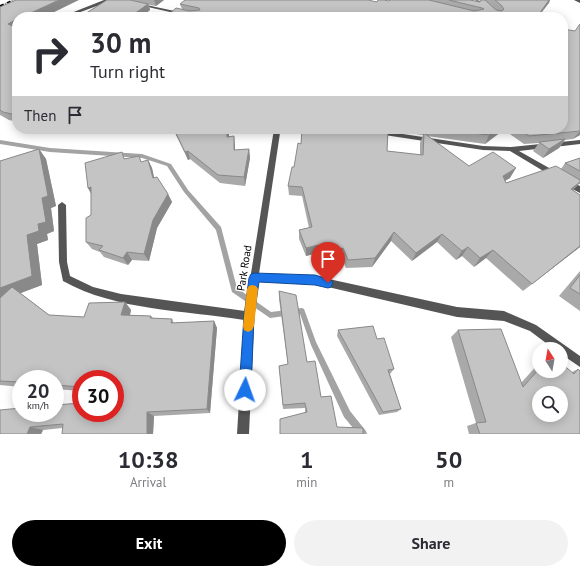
<!DOCTYPE html>
<html lang="en">
<head>
<meta charset="utf-8">
<style>
  :root { --surface:#fff; --page:#f2f2f3; --text:#2b2b33; --muted:#7c7c81; --accent:#000 }
  body { margin:0; font-family:"PT Sans",sans-serif; background:var(--page); color:var(--text); height:100vh; display:flex; flex-direction:column; font-size:15px; white-space:nowrap }
  * { box-sizing:border-box; margin:0 }
  p { font-size:13px; color:var(--muted) }
  .icon { flex:none; width:22px; height:22px; fill:none; stroke:currentColor; stroke-width:2; stroke-linecap:round; stroke-linejoin:round }
  .map { position:relative; height:434px; overflow:hidden }
  .side { display:flex; flex-direction:column; background:var(--surface); flex:1 }
  .side>* { flex:none }
  .banner { position:absolute; left:12px; top:12px; width:556px; height:122px; border-radius:16px; box-shadow:0 2px 10px #0003; background:#fff; color:var(--text); overflow:hidden }
  .needle { width:26px; rotate:349deg }
  .fabs { position:absolute; left:532px; top:342px; display:grid; gap:8px }
  .fabs a { display:grid; place-items:center; width:36px; height:36px; border-radius:50%; background:var(--surface); box-shadow:0 2px 10px #0003; font-size:20px }
  .speed { position:absolute; left:12px; top:370px; display:flex; gap:8px; font-size:20px; font-weight:700; text-align:center }
  .speed>* { display:grid; place-content:center; width:52px; height:52px; border-radius:50%; background:var(--surface); box-shadow:0 2px 10px #0003; line-height:1 }
  .speed small { font-size:10px; font-weight:400 }
  .speed .limit { border:6px solid #d22; background:#fff; color:#111 }
  .pin { position:absolute; display:grid; place-items:center; width:34px; height:34px; color:#fff; margin:-41px -17px; border-radius:50% 50% 50% 0; rotate:-45deg; box-shadow:0 0 4px #0007 }
  .pin .icon { rotate:45deg }
  .me { position:absolute; width:44px; margin:-22px; rotate:3deg; stroke-linejoin:round; filter:drop-shadow(0 0 3px #0008) }
  .turn { display:flex; align-items:center; gap:14px; height:84px; padding:0 12px; font-size:18px }
  .turn .icon { width:52px; height:52px; stroke-width:2.5 }
  .turn b { display:block; font-size:28px; line-height:34px }
  .then { display:flex; align-items:center; height:38px; padding:0 12px; background:#0003; gap:8px; font-size:15px }
  .eta { display:flex; justify-content:space-evenly; align-items:center; height:68px; text-align:center }
  .eta b { font-size:24px; font-weight:700; line-height:28px }
  .action { display:flex; gap:8px; margin-top:auto; padding:8px 12px }
  .action a { flex:1; height:46px; border-radius:24px; background:var(--accent); color:#fff; font-size:16px; font-weight:700; line-height:46px; text-align:center }
  .action a+a { background:var(--page); color:var(--text) }
  .map>svg:first-child { display:block }
  .lines { fill:none; stroke-linecap:round; stroke-linejoin:round }
  .stream { fill:#a3a3a3; fill-rule:evenodd }
  .minor { fill:#555; fill-rule:evenodd }
  .rail { stroke:#000; stroke-width:2; stroke-dasharray:4 1.5 0.5 1.5; stroke-linecap:butt }
  .wall { fill:#a9a9a9; fill-rule:evenodd }
  .shaded-wall { fill:#898989 }
  .building { fill:#c4c4c4; stroke:#898989; fill-rule:evenodd }
  .route { fill:#1a73e8; stroke:#114b97 }
  .slow { fill:#f59e0b }
  .labels { text-anchor:middle; stroke-width:3; stroke-linejoin:round; paint-order:stroke }
  .street-label { font-size:11px; fill:#000; stroke:#fff }
</style>
</head>
<body>
<div class="map">
<svg width="580" height="434" viewBox="0 0 580 434">
  <rect width="100%" height="100%" fill="#fff"/>
  <g class="lines">
    <polygon class="stream" points="0,140 50,148 142,154 171,164 188,190 221,227 237,288 271,312 302,308 304,309 316,342 350,411 366,431 367,434 358,434 344,417 311,345 300,314 270,318 232,292 216,230 184,192 167,166 142,158 50,152 0,144"/>
    <g class="minor">
      <polygon points="104,0 113,0 67,17 61,17"/>
      <path d="M 475,0 C 485,0 493,9 499,17 L 494,17 L 487,9 Z"/>
      <polygon points="574,0 580,0 580,3"/>
      <polygon points="137,3 198,16 200,17 192,17 139,5 137,5"/>
      <path d="M 274,129 L 314,129 L 316,131 L 313,133 L 280,133 L 259,274 L 315,276 L 457,307 L 504,311 L 536,325 L 580,356 L 580,367 L 561,354 L 561,349 L 554,349 L 530,331 L 504,321 L 457,317 L 315,284 L 258,282 L 255,303 L 249,434 L 237,434 L 244,320 C 184,310 117,311 63,281 L 59,262 L 58,205 L 62,202 L 66,205 L 67,262 L 70,276 L 93,287 L 121,294 L 245,311 Z"/>
      <polygon points="376,130 483,146 511,147 580,140 580,144 519,151 558,173 559,175 558,177 555,178 510,151 483,150 378,134 376,134"/>
      <polygon points="566,179 580,186 580,193 563,184 562,182 563,180"/>
    </g>
    <polyline class="rail" points="0,6 14,0"/>
  </g>
  <g class="wall">
    <polygon points="107,0 164,0 156,6 149,5 150,10 141,17 80,17"/>
    <polygon points="390,0 470,0 480,2 481,0 550,0 538,17 166,17 182,9 180,4 377,2 389,1"/>
    <polygon points="0,7 17,17 17,122 9,120 0,115"/>
    <path d="M 563,29 L 580,135 L 573,139 L 565,140 L 559,148 L 543,158 L 533,151 L 539,143 L 524,144 L 504,130 L 485,144 L 427,136 L 469,166 L 510,178 L 505,180 L 506,183 L 561,169 L 565,163 L 580,158 L 580,184 L 579,184 L 573,190 L 580,195 L 580,247 L 523,291 L 486,258 L 474,267 L 462,256 L 456,260 L 437,242 L 412,261 L 391,241 L 372,267 L 346,268 L 341,257 L 320,262 L 317,253 L 306,256 L 299,239 L 299,230 L 309,228 L 302,196 L 289,195 L 288,186 L 301,144 L 302,129 L 563,129 ZM 388,130 L 423,135 L 420,143 L 420,155 L 387,151 Z"/>
    <polygon points="173,129 229,129 229,137 235,145 235,150 249,149 250,158 245,186 220,183 190,159 188,160"/>
    <polygon points="39,149 46,159 56,206 51,208 54,231 47,234 48,240 37,244 42,285 20,293 49,315 84,317 125,302 131,310 130,315 151,316 153,318 172,319 174,323 214,321 217,328 210,413 154,416 153,434 62,434 62,428 43,430 41,434 0,434 0,410 115,413 115,379 81,379 81,391 55,389 55,379 21,379 21,387 0,385 0,161"/>
    <polygon points="126,159 142,162 148,160 152,168 154,178 168,194 172,202 157,228 149,261 132,260 128,265 104,257 100,252 92,249 86,242 91,215 91,194 88,188"/>
    <polygon points="580,271 580,311 559,296"/>
    <polygon points="279,291 321,397 331,396 280,434 305,413 305,408 283,409 279,366 288,365 279,299"/>
    <polygon points="338,330 377,339 394,369 390,374 401,409 397,412 379,415 337,336"/>
    <polygon points="458,330 521,383 539,363 539,371 572,372 578,369 580,434 469,434 467,426 476,423 451,337"/>
  </g>
  <g class="shaded-wall">
    <polygon points="59,0 79,0 44,17 22,17"/>
    <polygon points="154,0 164,0 156,6"/>
    <polygon points="549,0 550,0 549,3 538,17 537,17"/>
    <polygon points="148,4 150,10 141,17 130,17"/>
    <polygon points="17,19 17,30 8,24"/>
    <polygon points="227,129 229,129 229,145 227,137"/>
    <polygon points="498,129 504,129 485,144 489,135"/>
    <polygon points="580,131 580,135 573,139"/>
    <polygon points="234,136 235,145 235,159 234,150"/>
    <polygon points="565,139 559,148 543,158 549,149"/>
    <polygon points="39,149 46,159 56,206 51,208 54,231 47,234 48,240 37,244 42,285 0,301 0,288 27,235 38,224 42,198"/>
    <polygon points="249,149 250,158 245,186 244,177"/>
    <polygon points="188,151 190,159 188,160 185,152"/>
    <polygon points="148,160 152,168 156,186 153,178"/>
    <polygon points="516,168 510,178 497,186 503,176"/>
    <polygon points="580,182 573,190 571,189"/>
    <polygon points="91,187 93,196 88,188"/>
    <polygon points="168,194 172,202 157,228 149,261 144,254 153,220"/>
    <polygon points="394,232 391,241 372,267 375,258"/>
    <polygon points="442,234 437,242 412,261 416,253"/>
    <polygon points="318,245 317,253 306,256 306,248"/>
    <polygon points="580,246 580,247 523,291 532,284"/>
    <polygon points="468,247 462,256 456,260 462,251"/>
    <polygon points="343,248 341,257 320,262 322,253"/>
    <polygon points="493,250 486,258 474,267 480,258"/>
    <polygon points="127,252 132,260 128,265 123,258"/>
    <polygon points="125,302 131,310 128,323 121,315"/>
    <polygon points="214,321 217,328 210,413 207,409"/>
    <polygon points="147,412 154,416 153,434 147,434"/>
    <polygon points="30,427 43,430 41,434 27,434"/>
  </g>
  <g class="building">
    <polygon points="16,0 59,0 22,17 17,17 17,19 8,24 17,28 17,114 16,115 3,112 0,110 0,7"/>
    <polygon points="107,0 130,0 148,4 130,17 80,17"/>
    <polygon points="185,0 368,0 377,2 378,0 384,0 389,1 390,0 429,0 474,11 484,9 482,8 449,0 470,0 480,2 481,0 485,0 496,10 502,11 504,9 501,5 495,0 549,0 537,17 166,17 176,8 189,11 200,10 199,8 180,4"/>
    <polygon points="580,24 580,131 529,136 519,129 563,129 563,29 575,31"/>
    <polygon points="174,129 227,129 227,137 234,136 234,150 249,149 244,177 218,175 188,151 185,152"/>
    <polygon points="302,129 388,129 387,151 423,155 424,133 469,166 493,152 516,168 503,176 506,183 556,166 580,180 580,182 571,189 580,195 580,246 532,284 493,250 480,258 468,247 462,251 442,234 416,253 394,232 375,258 348,260 343,248 322,253 318,245 306,248 299,230 312,227 302,187 288,186 292,167 294,167 298,143 301,144"/>
    <polygon points="442,129 498,129 489,135"/>
    <polygon points="565,139 549,149 539,142"/>
    <polygon points="39,149 48,196 42,198 46,222 38,224 39,231 27,235 32,276 0,288 0,161"/>
    <polygon points="122,152 124,159 139,156 141,162 148,160 153,178 157,177 168,194 153,220 144,254 127,252 123,258 99,250 103,246 86,242 86,218 91,215 91,187 88,188 85,163"/>
    <polygon points="580,158 580,171 565,163"/>
    <polygon points="580,275 580,294 570,288"/>
    <polygon points="12,287 49,315 84,317 89,303 125,302 121,315 151,316 150,318 172,319 171,323 214,321 207,409 147,412 147,434 62,434 63,424 30,427 27,434 0,434 0,410 21,408 21,413 55,413 55,405 81,403 81,413 115,413 115,379 81,379 81,387 55,385 55,379 21,379 21,382 0,381 0,298"/>
    <polygon points="279,291 296,295 307,362 315,361 321,397 331,396 337,427 363,428 363,434 280,434 280,419 307,412 305,403 283,405 279,366 288,364"/>
    <polygon points="373,326 377,339 384,338 394,369 388,370 401,409 383,412 338,330"/>
    <path d="M 501,329 L 523,387 L 539,369 L 539,371 L 561,371 L 561,363 L 574,374 L 578,369 L 580,371 L 580,434 L 480,434 L 476,423 L 486,422 L 458,330 ZM 539,393 L 561,393 L 561,415 L 539,415 Z"/>
  </g>
  <polygon class="route" points="254,273 315,275 331,280 333,283 331,287 328,288 315,285 259,282 254,316 251,390 249,394 245,396 241,394 239,390 244,316 249,278 251,274"/>
  <polygon class="slow" points="252,285 256,286 258,289 254,326 252,330 248,332 244,330 243,326 247,289 249,286"/>
  <g class="labels">
    <g class="street-label">
      <text transform="translate(244 268) rotate(-81)" y="4">Park Road</text>
    </g>
  </g>
</svg>
<div class="fabs">
<a><svg class="needle" viewBox="-14 -14 28 28"><path d="M0-13l5 13h-10z" fill="#e53935"/><path d="M0 13l5-13h-10z" fill="#7c7c81"/></svg></a>
<a><svg class="icon" aria-label="search" viewBox="0 0 24 24"><circle cx="10" cy="10" r="6"/><path d="M15 15l6 6"/></svg></a>
</div>
<div class="speed"><div>20<small>km/h</small></div><div class="limit">30</div></div>
<div class="pin" style="left:328px;top:283px;background:#d93025"><svg class="icon" aria-label="arrive" viewBox="0 0 24 24"><path d="M6 21V4h12l-3 4 3 4H6"/></svg></div>
<svg class="me" style="left:245px;top:390px" viewBox="-20 -20 40 40"><circle r="19" fill="#fff"/><path d="M0-13L10 11 0 6-10 11z" fill="#1a73e8"/></svg>
<div class="banner">
<div class="turn"><svg class="icon" aria-label="right" viewBox="0 0 24 24"><path d="M7 20v-9h11M14 6l5 5-5 5"/></svg><div><b>30 m</b>Turn right</div></div>
<div class="then">Then<svg class="icon" aria-label="arrive" viewBox="0 0 24 24"><path d="M6 21V4h12l-3 4 3 4H6"/></svg></div>
</div>
</div>
<section class="side">
<div class="eta">
<div><b>10:38</b><p>Arrival</p></div>
<div><b>1</b><p>min</p></div>
<div><b>50</b><p>m</p></div>
</div>
<div class="action"><a>Exit</a><a>Share</a></div>
</section>
</body>
</html>
